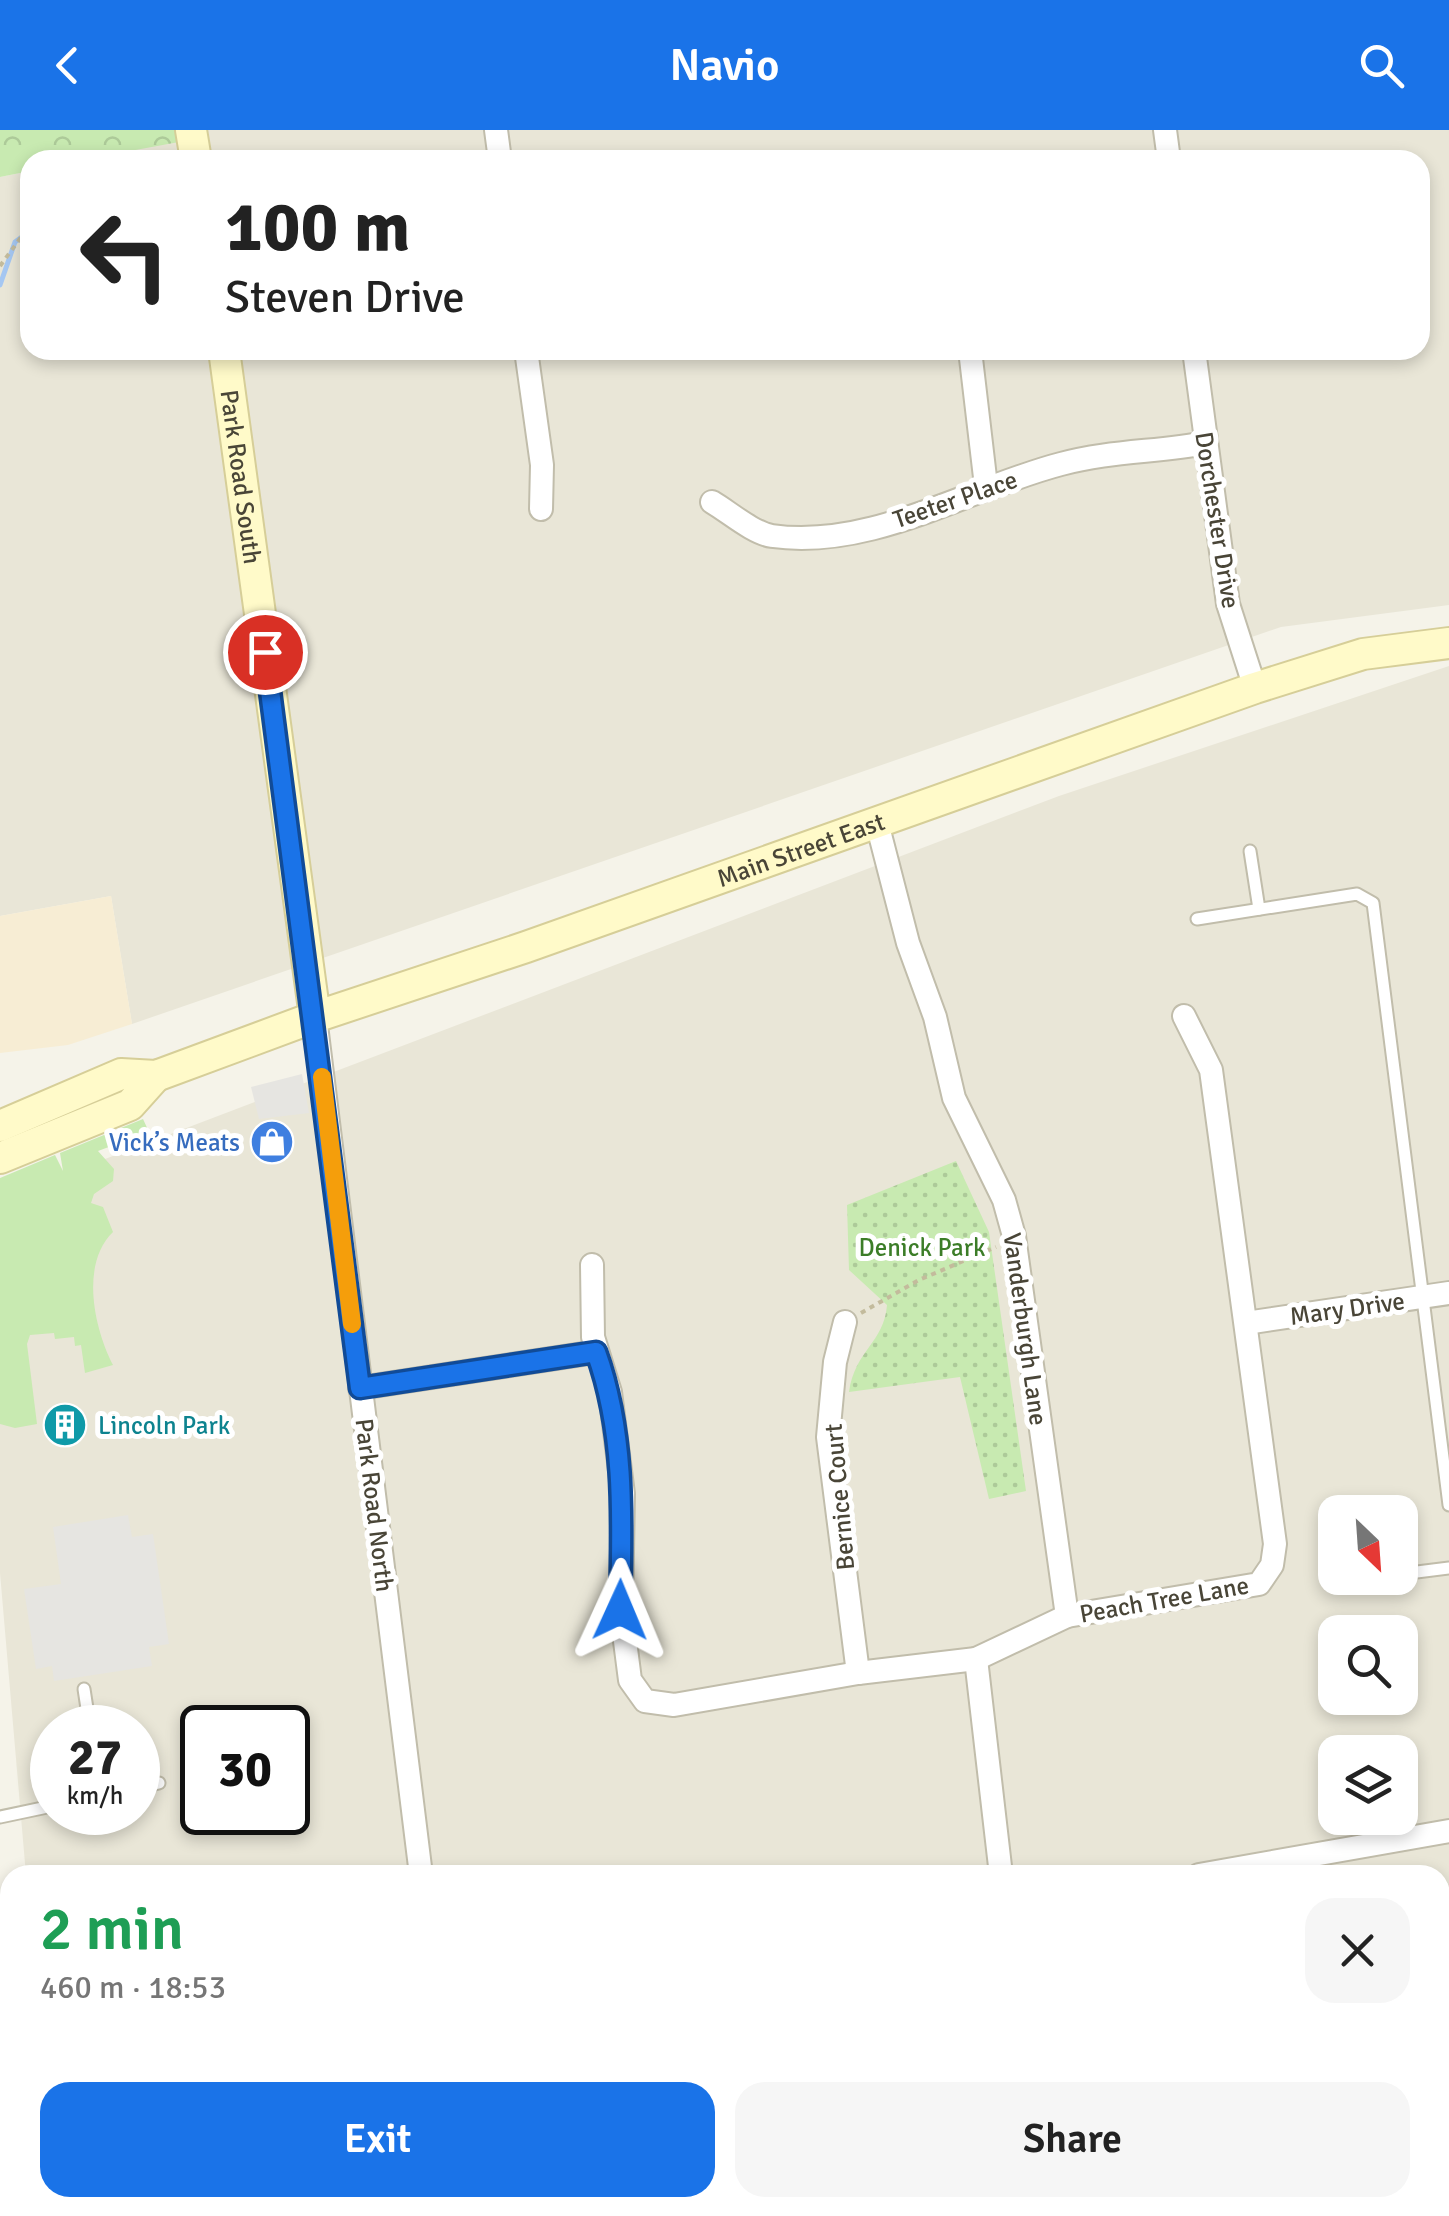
<!DOCTYPE html>
<html lang="en">
<head>
<meta charset="utf-8">
<style>
  :root { --surface:#fff; --page:#f6f6f6; --text:#222; --muted:#767676; --accent:#1a73e8 }
  body { margin:0; font-family:Signika,sans-serif; background:var(--page); color:var(--text); height:100vh; display:flex; flex-direction:column; font-size:38px; white-space:nowrap }
  * { box-sizing:border-box; margin:0 }
  p { font-size:32px; color:var(--muted) }
  .icon { flex:none; width:55px; height:55px; fill:none; stroke:currentColor; stroke-width:2; stroke-linecap:round; stroke-linejoin:round }
  .map { position:relative; flex:1; overflow:hidden }
  .details { position:absolute; left:0px; top:1735px; width:1450px; height:352px; display:flex; flex-direction:column; background:var(--surface); border-radius:30px 30px 0 0; box-shadow:0 5px 15px #0003 }
  .details>* { flex:none }
  .banner { position:absolute; left:20px; top:20px; width:1410px; height:210px; border-radius:30px; box-shadow:0 5px 15px #0003; background:#fff; color:var(--text); overflow:hidden }
  .needle { width:65px; rotate:155deg }
  .fabs { position:absolute; left:1318px; top:1365px; display:grid; gap:20px }
  .fabs a { display:grid; place-items:center; width:100px; height:100px; border-radius:20px; background:var(--surface); box-shadow:0 5px 15px #0003; font-size:50px }
  .speed { position:absolute; left:30px; top:1575px; display:flex; gap:20px; font-size:50px; font-weight:700; text-align:center }
  .speed>* { display:grid; place-content:center; width:130px; height:130px; border-radius:50%; background:var(--surface); box-shadow:0 5px 15px #0003; line-height:1 }
  .speed small { font-size:25px; font-weight:400 }
  .speed .limit { border:5px solid #111; border-radius:15px; background:#fff; color:#111 }
  .pin { position:absolute; display:grid; place-items:center; width:85px; height:85px; color:#fff; margin:-42px; border:5px solid #fff; border-radius:50%; box-shadow:0 2px 10px #0007 }
  .me { position:absolute; width:110px; margin:-55px; rotate:1deg; stroke-linejoin:round; filter:drop-shadow(0 0 8px #0008) }
  .turn { display:flex; align-items:center; gap:35px; height:210px; padding:0 40px; font-size:45px }
  .turn .icon { width:130px; height:130px; stroke-width:2.5 }
  .turn b { display:block; font-size:70px; line-height:85px }
  .round { display:grid; place-items:center; flex:none; width:105px; height:105px; border-radius:30px; background:var(--page) }
  .headline { display:flex; align-items:center; justify-content:space-between; height:170px; padding:0 40px }
  h1 { font-size:60px; font-weight:600; line-height:75px; color:#1e9e55 }
  .action { display:flex; gap:20px; margin-top:auto; padding:20px 40px }
  .action a { flex:1; height:115px; border-radius:30px; background:var(--accent); color:#fff; font-size:40px; font-weight:600; line-height:115px; text-align:center }
  .action a+a { background:var(--page); color:var(--text) }
  header { display:flex; justify-content:space-between; align-items:center; height:130px; padding:0 40px; background:var(--accent); color:#fff; font-size:45px; font-weight:600 }
  .map>svg:first-child { display:block }
  .residential { fill:#e9e6d7; fill-rule:evenodd }
  .commercial { fill:#f7edd4 }
  .grass { fill:#c8eab1 }
  .forest { fill:url(#forest-crowns) }
  .park { fill:url(#park-dots) }
  .parking { fill:#e6e5e1 }
  .lines { fill:none; stroke-linecap:round; stroke-linejoin:round }
  .stream { stroke:#a5c7f2; stroke-width:5 }
  .lane-casing { stroke:#c1bdab; stroke-width:15 }
  .street-casing { stroke:#c1bdab; stroke-width:26 }
  .secondary-casing { stroke:#d6ce98; stroke-width:34 }
  .path { stroke:#c3bb9c; stroke-width:4; stroke-dasharray:5 5; stroke-linecap:butt }
  .lane { stroke:#fff; stroke-width:11 }
  .street { stroke:#fff; stroke-width:22 }
  .secondary { stroke:#fffac9; stroke-width:30 }
  .route-casing { stroke:#114b97; stroke-width:25 }
  .route { stroke:#1a73e8; stroke-width:18 }
  .slow { stroke:#f59e0b; stroke-width:18 }
  .labels { text-anchor:middle; stroke-width:10; stroke-linejoin:round; paint-order:stroke }
  .street-label { font-size:25px; fill:#494537; stroke:#fff }
  .shop-label { font-size:25px; fill:#366cbe; stroke:#fff; text-anchor:end }
  .park-label { font-size:25px; fill:#3c7d28; stroke:#fff }
  .culture-label { font-size:25px; fill:#0d838f; stroke:#fff; text-anchor:start }
</style>
</head>
<body>
<header><svg class="icon" aria-label="back" viewBox="0 0 24 24"><path d="M15 5l-7 7 7 7"/></svg>Navio<svg class="icon" aria-label="search" viewBox="0 0 24 24"><circle cx="10" cy="10" r="6"/><path d="M15 15l6 6"/></svg></header>
<div class="map">
<svg width="1449" height="2086" viewBox="0 0 1449 2086">
  <defs>
    <pattern id="forest-crowns" width="20" height="18" patternUnits="userSpaceOnUse" patternTransform="scale(2.5)"><rect width="20" height="18" fill="#c8eab1"/><path d="M2 6a3 3 0 1 1 6 0M12 15a3 3 0 1 1 6 0" fill="none" stroke="#adca99"/></pattern>
    <pattern id="park-dots" width="8" height="8" patternUnits="userSpaceOnUse" patternTransform="scale(2.5)"><rect width="8" height="8" fill="#c8eab1"/><path d="M2 2h.1M6 6h.1" fill="none" stroke="#adca99" stroke-width="1.8" stroke-linecap="round"/></pattern>
  </defs>
  <rect width="100%" height="100%" fill="#f5f3e9"/>
  <g class="residential">
    <polygon points="182,0 1449,0 1449,475 1281,497 132,894 111,766 0,786 0,47 30,41 30,220 1420,220 1420,30 81,30"/>
    <path d="M 1449,536 L 1449,2086 L 65,2086 L 64,2078 L 1440,2078 L 1440,1745 L 26,1745 L 0,1443 L 0,1069 L 1059,666 ZM 1335,1382 L 1400,1382 L 1400,1448 L 1335,1448 ZM 1335,1502 L 1400,1502 L 1400,1568 L 1335,1568 ZM 52,1598 L 138,1598 L 138,1682 L 52,1682 ZM 202,1598 L 288,1598 L 288,1682 L 202,1682 ZM 1335,1622 L 1400,1622 L 1400,1688 L 1335,1688 Z"/>
  </g>
  <polygon class="commercial" points="111,766 132,894 68,915 0,923 0,786"/>
  <path class="grass" d="M 143,989 L 149,1002 L 98,1021 L 114,1039 L 113,1051 L 94,1064 L 91,1073 L 103,1077 L 113,1102 C 80,1134 94,1198 113,1235 L 85,1243 L 81,1215 L 75,1216 L 74,1207 L 55,1209 L 54,1203 L 30,1205 L 27,1214 L 37,1294 L 15,1298 L 0,1294 L 0,1048 L 55,1025 L 63,1041 L 60,1023 Z"/>
  <polygon class="forest" points="0,0 179,0 179,12 81,30 30,30 30,41 0,47"/>
  <path class="park" d="M 956,1031 L 989,1102 L 1026,1361 L 989,1369 L 960,1247 L 849,1262 C 855,1220 884,1213 887,1175 L 849,1140 L 847,1075 Z"/>
  <g class="parking">
    <polygon points="302,944 309,983 259,989 251,957"/>
    <polygon points="128,1385 132,1407 153,1404 169,1514 149,1517 152,1536 54,1551 52,1536 36,1539 24,1459 61,1454 53,1397"/>
  </g>
  <g class="lines">
    <polyline class="stream" points="0,155 15,112 30,101"/>
    <g class="lane-casing">
      <g id="lane">
        <polyline points="1250,721 1259,779"/>
        <polyline points="1197,789 1357,764 1373,773 1449,1375"/>
        <polyline points="1401,1444 1449,1438"/>
        <polyline points="84,1559 90,1598"/>
        <polyline points="138,1658 159,1653"/>
        <polyline points="0,1687 52,1676"/>
        <polyline points="166,2078 167,2086"/>
      </g>
    </g>
    <g class="street-casing">
      <g id="street">
        <polyline points="496,0 500,30"/>
        <polyline points="1165,0 1169,30"/>
        <polyline points="526,220 542,335 541,379"/>
        <polyline points="970,220 986,356"/>
        <polyline points="1194,220 1228,474 1255,558"/>
        <path d="M 712,372 C 729,382 753,403 772,406 C 872,420 968,358 1061,334 C 1108,321 1158,322 1206,313"/>
        <polyline points="877,693 908,813 935,887 954,968 1004,1070 1014,1106 1067,1486"/>
        <polyline points="315,887 421,1745"/>
        <polyline points="592,1135 593,1207 610,1262 623,1364 621,1480 630,1550 645,1571 674,1575 858,1543 976,1529 1067,1486 1259,1454 1272,1435 1275,1414 1211,940 1184,886"/>
        <polyline points="845,1192 835,1232 828,1307 858,1543"/>
        <polyline points="1246,1193 1449,1163"/>
        <polyline points="360,1258 596,1222"/>
        <polyline points="976,1529 1001,1745"/>
        <polyline points="1199,1745 1449,1701"/>
        <polyline points="1440,2063 1449,2061"/>
        <polyline points="462,2078 463,2086"/>
        <polyline points="867,2086 924,2078"/>
      </g>
    </g>
    <g class="secondary-casing">
      <g id="secondary">
        <polyline points="191,0 196,30"/>
        <path id="s1" d="M 224,220 L 315,887"/>
        <path id="s2" d="M 0,996 L 121,944 L 156,946 L 315,887 L 526,817 L 1255,558 L 1363,524 L 1449,513"/>
        <polyline points="0,1028 130,975 156,946"/>
        <polyline points="0,1843 10,1977"/>
        <polyline points="21,2078 23,2086"/>
      </g>
    </g>
    <g class="path">
      <polyline points="0,136 30,95"/>
      <polyline points="861,1183 919,1150 996,1117"/>
    </g>
    <use href="#lane" class="lane"/>
    <use href="#street" class="street"/>
    <use href="#secondary" class="secondary"/>
  </g>
  <g class="lines">
    <g class="route-casing">
      <path id="route" d="M 265,522 L 360,1258 L 596,1222 C 626,1305 622,1393 620,1480"/>
    </g>
    <use href="#route" class="route"/>
    <polyline class="slow" points="322,947 352,1194"/>
  </g>
  <defs>
    <g id="shop-disc" transform="scale(2.25)"><circle r="9.5" fill="#3f7fe0" stroke="#fff"/><path d="M-5-2.5h2.3a2.7 3.5 0 0 1 5.4 0H5L5.5 6h-11ZM-1.5-2.5h3a1.5 2.3 0 0 0-3 0Z" fill="#fff"/></g>
    <g id="building-disc" transform="scale(2.25)"><circle r="9.5" fill="#0f9aa8" stroke="#fff"/><path d="M-4-6H4V6H1V3H-1V6H-4ZM-2.5-4.3h1.7v1.8h-1.7ZM.8-4.3h1.7v1.8H.8ZM-2.5-1h1.7V.8h-1.7ZM.8-1h1.7V.8H.8Z" fill="#fff"/></g>
  </defs>
  <g fill-rule="evenodd">
    <use href="#shop-disc" x="272" y="1012"/>
    <use href="#building-disc" x="65" y="1295"/>
  </g>
  <g class="labels">
    <g class="street-label">
      <text dy="9" stroke="none"><textPath href="#s1" startOffset="128">Park Road South</textPath></text>
      <text transform="translate(955 369) rotate(-19)" y="9">Teeter Place</text>
      <text transform="translate(1218 390) rotate(81)" y="9">Dorchester Drive</text>
      <text dy="9" stroke="none"><textPath href="#s2" startOffset="850">Main Street East</textPath></text>
      <text transform="translate(1347 1178) rotate(-8)" y="9">Mary Drive</text>
      <text transform="translate(1026 1199) rotate(82)" y="9">Vanderburgh Lane</text>
      <text transform="translate(839 1367) rotate(-95)" y="9">Bernice Court</text>
      <text transform="translate(375 1375) rotate(83)" y="9">Park Road North</text>
      <text transform="translate(1164 1469) rotate(-10)" y="9">Peach Tree Lane</text>
    </g>
    <g class="shop-label">
      <text x="240" y="1021">Vick’s Meats</text>
    </g>
    <g class="park-label">
      <text x="922" y="1126">Denick Park</text>
    </g>
    <g class="culture-label">
      <text x="98" y="1304">Lincoln Park</text>
    </g>
  </g>
</svg>
<div class="fabs">
<a><svg class="needle" viewBox="-14 -14 28 28"><path d="M0-13l5 13h-10z" fill="#e53935"/><path d="M0 13l5-13h-10z" fill="#767676"/></svg></a>
<a><svg class="icon" aria-label="search" viewBox="0 0 24 24"><circle cx="10" cy="10" r="6"/><path d="M15 15l6 6"/></svg></a>
<a><svg class="icon" aria-label="layers" viewBox="0 0 24 24"><path d="M12 4l9 5-9 5-9-5zM3 14l9 5 9-5"/></svg></a>
</div>
<div class="speed"><div>27<small>km/h</small></div><div class="limit">30</div></div>
<div class="pin" style="left:265px;top:522px;background:#d93025"><svg class="icon" aria-label="arrive" viewBox="0 0 24 24"><path d="M6 21V4h12l-3 4 3 4H6"/></svg></div>
<svg class="me" style="left:620px;top:1480px" viewBox="-20 -20 40 40"><path d="M0-17L14 15 0 8-14 15z" fill="#1a73e8" stroke="#fff" stroke-width="4"/></svg>
<div class="banner">
<div class="turn"><svg class="icon" aria-label="left" viewBox="0 0 24 24"><path d="M17 20v-9H6M10 6l-5 5 5 5"/></svg><div><b>100 m</b>Steven Drive</div></div>
</div>
<section class="details">
<div class="headline"><div><h1>2 min</h1><p>460 m · 18:53</p></div><a class="round"><svg class="icon" aria-label="close" viewBox="0 0 24 24"><path d="M6 6l12 12M18 6L6 18"/></svg></a></div>
<div class="action"><a>Exit</a><a>Share</a></div>
</section>
</div>
</body>
</html>
